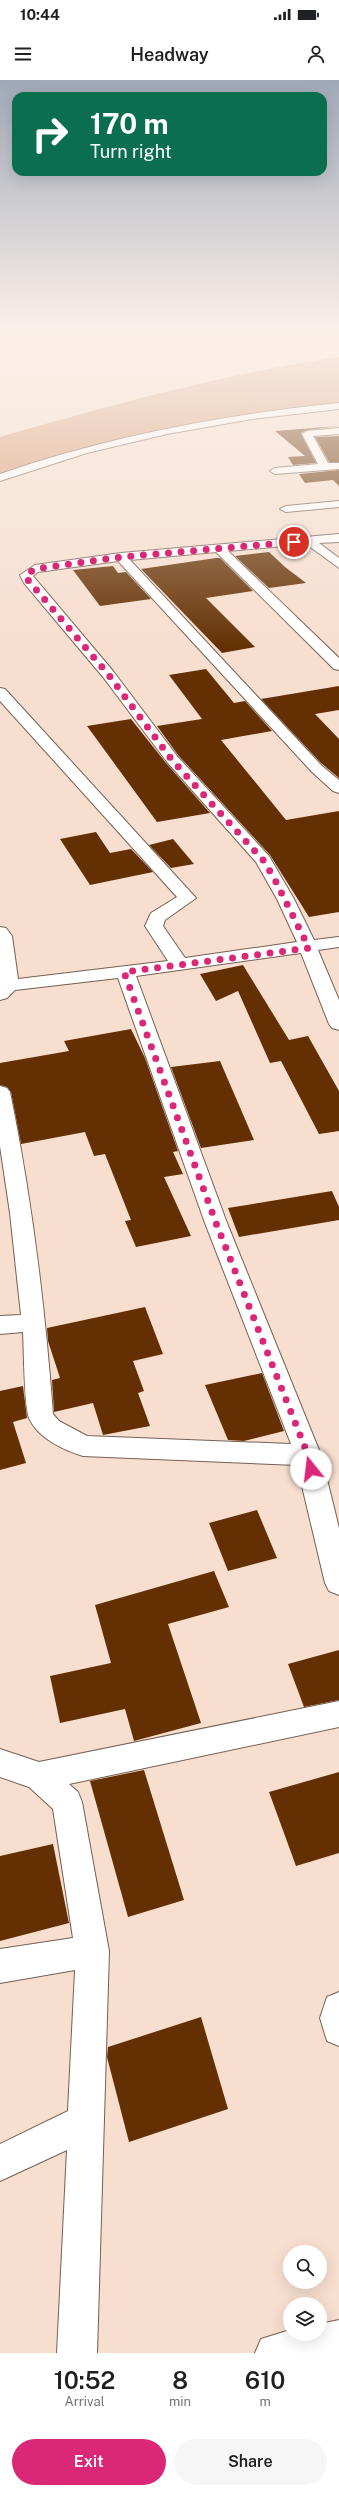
<!DOCTYPE html>
<html lang="en">
<head>
<meta charset="utf-8">
<style>
  :root { --surface:#fff; --page:#f6f6f6; --text:#202124; --muted:#757577; --accent:#db2777 }
  body { margin:0; font-family:"Public Sans",sans-serif; background:var(--page); color:var(--text); height:100vh; display:flex; flex-direction:column; font-size:15px; white-space:nowrap }
  * { box-sizing:border-box; margin:0 }
  p { font-size:13px; color:var(--muted) }
  .icon { flex:none; width:22px; height:22px; fill:none; stroke:currentColor; stroke-width:2; stroke-linecap:round; stroke-linejoin:round }
  .map { position:relative; height:2273px; overflow:hidden }
  .sheet { display:flex; flex-direction:column; background:var(--surface); flex:1 }
  .sheet>* { flex:none }
  .hud { position:absolute; left:12px; top:12px; width:315px; height:84px; border-radius:12px; box-shadow:0 4px 16px #0002; background:#0b6e4f; color:#fff; overflow:hidden }
  .controls { position:absolute; left:283px; top:2165px; display:grid; gap:8px }
  .controls a { display:grid; place-items:center; width:44px; height:44px; border-radius:50%; background:var(--surface); box-shadow:0 4px 16px #0002; font-size:20px }
  .pin { position:absolute; display:grid; place-items:center; width:34px; height:34px; color:#fff; margin:-17px; border:2px solid #fff; border-radius:50%; box-shadow:0 1px 4px #0007 }
  .me { position:absolute; width:44px; margin:-22px; rotate:344deg; stroke-linejoin:round; filter:drop-shadow(0 0 3px #0008) }
  .turn { display:flex; align-items:center; gap:14px; height:84px; padding:0 12px; font-size:18px }
  .turn .icon { width:52px; height:52px; stroke-width:2.5 }
  .turn b { display:block; font-size:28px; line-height:34px }
  .eta { display:flex; justify-content:space-evenly; align-items:center; height:68px; text-align:center }
  .eta b { font-size:24px; font-weight:600; line-height:28px }
  .button { display:flex; gap:8px; margin-top:auto; padding:8px 12px }
  .button a { flex:1; height:46px; border-radius:24px; background:var(--accent); color:#fff; font-size:16px; font-weight:600; line-height:46px; text-align:center }
  .button a+a { background:var(--page); color:var(--text) }
  .status { display:flex; justify-content:space-between; align-items:center; height:28px; padding:0 20px; background:var(--surface); direction:ltr }
  .status svg { height:11px; fill:currentColor }
  header { display:flex; justify-content:space-between; align-items:center; height:52px; padding:0 12px; background:var(--surface); font-size:18px; font-weight:600 }
  .map>svg:first-child { display:block }
  .water { fill:#d59871 }
  .building { fill:#643003 }
  .lines { fill:none; stroke-linecap:round; stroke-linejoin:round }
  .minor-casing { stroke:#756053; stroke-width:2 }
  .minor { fill:#fff; fill-rule:evenodd }
  .route { stroke:#db2777; stroke-width:7; stroke-dasharray:0 12.6 }
</style>
</head>
<body>
<div class="status"><b>10:44</b><svg viewBox="0 0 49 12"><path d="M0 12V9h3v3zM5 12V6h3v6zM10 12V3h3v9zM15 12V0h3v12zM26 1h20v11H26zM47 4h2v5h-2z"/></svg></div>
<header><svg class="icon" aria-label="menu" viewBox="0 0 24 24"><path d="M4 6h16M4 12h16M4 18h16"/></svg>Headway<svg class="icon" aria-label="person" viewBox="0 0 24 24"><circle cx="12" cy="8" r="4"/><path d="M4 21q1-7 8-7t8 7"/></svg></header>
<div class="map">
<svg width="339" height="2273" viewBox="0 0 339 2273">
  <rect width="100%" height="100%" fill="#f7decf"/>
  <path class="water" d="M 339,277 L 339,327 L 184,345 L 53,379 L 0,399 L 0,357 C 111,325 224,294 339,277 Z"/>
  <g class="building">
    <polygon points="339,346 307,350 301,353 316,383 293,385 288,377 305,376 275,351"/>
    <polygon points="339,356 339,382 329,382 315,357"/>
    <polygon points="339,390 339,406 333,400 305,403 299,394"/>
    <polygon points="269,472 285,487 306,503 269,508 235,476"/>
    <polygon points="216,478 220,478 253,511 206,518 255,567 222,573 141,489"/>
    <polygon points="113,486 118,493 126,492 151,519 100,526 73,490"/>
    <polygon points="206,589 234,623 245,621 272,651 221,660 286,740 339,731 339,832 309,837 270,775 178,675 157,646 202,639 169,595"/>
    <polygon points="339,606 339,630 315,634 339,659 339,698 321,683 261,619"/>
    <polygon points="131,639 166,683 210,733 157,742 87,646"/>
    <polygon points="96,752 110,773 131,769 153,792 90,805 60,759"/>
    <polygon points="173,759 194,784 171,788 149,765"/>
    <polygon points="243,885 289,960 308,956 339,1011 339,1051 319,1054 281,981 270,983 238,911 216,921 200,894"/>
    <polygon points="131,949 145,978 178,1071 173,1072 183,1094 164,1097 191,1156 136,1167 125,1141 131,1140 105,1074 94,1076 85,1052 21,1064 11,1012 7,1007 0,1005 0,983 69,971 64,961"/>
    <polygon points="220,981 254,1060 201,1068 171,987"/>
    <polygon points="332,1111 339,1127 339,1140 239,1157 228,1128"/>
    <polygon points="145,1227 163,1274 133,1281 144,1311 138,1313 150,1346 103,1355 93,1323 54,1332 52,1300 60,1298 48,1261 47,1248"/>
    <polygon points="262,1293 284,1351 244,1361 228,1360 205,1305"/>
    <polygon points="23,1306 27,1338 13,1342 26,1383 0,1390 0,1311"/>
    <polygon points="257,1430 277,1478 228,1491 209,1443"/>
    <polygon points="214,1491 229,1527 168,1544 201,1643 134,1661 125,1629 60,1643 50,1596 111,1583 95,1525"/>
    <polygon points="339,1570 339,1620 304,1627 288,1584"/>
    <polygon points="144,1690 184,1820 128,1837 90,1701"/>
    <polygon points="339,1692 339,1773 296,1786 269,1712"/>
    <polygon points="53,1764 69,1843 0,1861 0,1776"/>
    <polygon points="201,1937 228,2029 129,2062 107,1977 108,1967"/>
  </g>
  <g class="lines">
    <g class="minor-casing">
      <g id="minor">
        <path d="M 339,323 L 339,329 L 252,339 L 167,354 L 87,373 L 0,401 L 0,394 C 110,356 223,335 339,323 Z"/>
        <polygon points="339,348 339,354 313,356 328,383 339,383 339,389 275,394 270,391 275,388 318,384 302,354 307,351"/>
        <polygon points="339,421 339,427 286,432 280,429 286,426"/>
        <path d="M 339,454 L 339,462 L 319,463 L 339,478 L 339,488 L 306,464 L 228,471 L 339,578 L 339,590 L 334,589 L 216,472 L 130,480 L 322,686 L 339,700 L 339,713 L 333,711 L 312,692 L 118,481 L 38,492 L 33,496 L 113,591 L 177,676 L 269,776 L 294,819 L 314,860 L 339,857 L 339,867 L 318,870 L 339,920 L 339,950 L 332,948 L 329,944 L 301,873 L 136,896 L 227,1143 L 321,1375 L 339,1448 L 339,1515 L 329,1511 L 325,1503 L 297,1385 L 83,1376 C 63,1370 38,1358 29,1338 C 24,1325 24,1269 23,1252 L 0,1254 L 0,1236 L 21,1235 L 10,1133 L 0,1066 L 0,1006 L 7,1008 L 10,1012 C 32,1119 45,1226 53,1334 L 59,1341 L 87,1356 L 291,1364 L 205,1143 L 118,898 L 15,910 L 7,918 L 0,920 L 0,847 L 6,848 L 12,856 L 18,899 L 168,881 L 145,846 L 151,833 L 177,817 L 0,621 L 0,608 L 5,609 L 196,818 L 165,840 L 163,846 L 185,878 L 297,862 L 277,819 L 256,782 L 167,682 L 103,597 L 24,503 L 20,495 L 35,485 L 121,473 Z"/>
        <polygon points="339,1621 339,1647 69,1704 78,1712 82,1722 109,1871 97,2273 57,2273 67,2070 0,2101 0,2064 68,2031 75,1890 0,1903 0,1869 73,1858 53,1729 29,1707 0,1697 0,1669 39,1682"/>
        <polygon points="339,1912 339,1966 327,1961 320,1938 327,1917"/>
        <polygon points="339,2240 339,2273 255,2273 261,2259 290,2250 290,2254 320,2254 320,2244"/>
      </g>
    </g>
    <use href="#minor" class="minor"/>
  </g>
  <linearGradient id="sky" x2="0" y2="1"><stop stop-color="#a0a9b8"/><stop offset="0.44" stop-color="#fbf0e9"/><stop offset="1" stop-color="#fbf0e9" stop-opacity="0"/></linearGradient>
  <rect width="339" height="568" fill="url(#sky)"/>
  <g class="lines">
    <polyline class="route" points="294,462 121,477 35,489 26,495 28,500 108,594 172,680 263,780 274,798 309,868 124,892 216,1143 308,1375 311,1389"/>
  </g>
</svg>
<div class="controls">
<a><svg class="icon" aria-label="search" viewBox="0 0 24 24"><circle cx="10" cy="10" r="6"/><path d="M15 15l6 6"/></svg></a>
<a><svg class="icon" aria-label="layers" viewBox="0 0 24 24"><path d="M12 4l9 5-9 5-9-5zM3 14l9 5 9-5"/></svg></a>
</div>
<div class="pin" style="left:294px;top:462px;background:#d93025"><svg class="icon" aria-label="arrive" viewBox="0 0 24 24"><path d="M6 21V4h12l-3 4 3 4H6"/></svg></div>
<svg class="me" style="left:311px;top:1389px" viewBox="-20 -20 40 40"><circle r="19" fill="#fff"/><path d="M0-13L10 11 0 6-10 11z" fill="#db2777"/></svg>
<div class="hud">
<div class="turn"><svg class="icon" aria-label="right" viewBox="0 0 24 24"><path d="M7 20v-9h11M14 6l5 5-5 5"/></svg><div><b>170 m</b>Turn right</div></div>
</div>
</div>
<section class="sheet">
<div class="eta">
<div><b>10:52</b><p>Arrival</p></div>
<div><b>8</b><p>min</p></div>
<div><b>610</b><p>m</p></div>
</div>
<div class="button"><a>Exit</a><a>Share</a></div>
</section>
</body>
</html>
